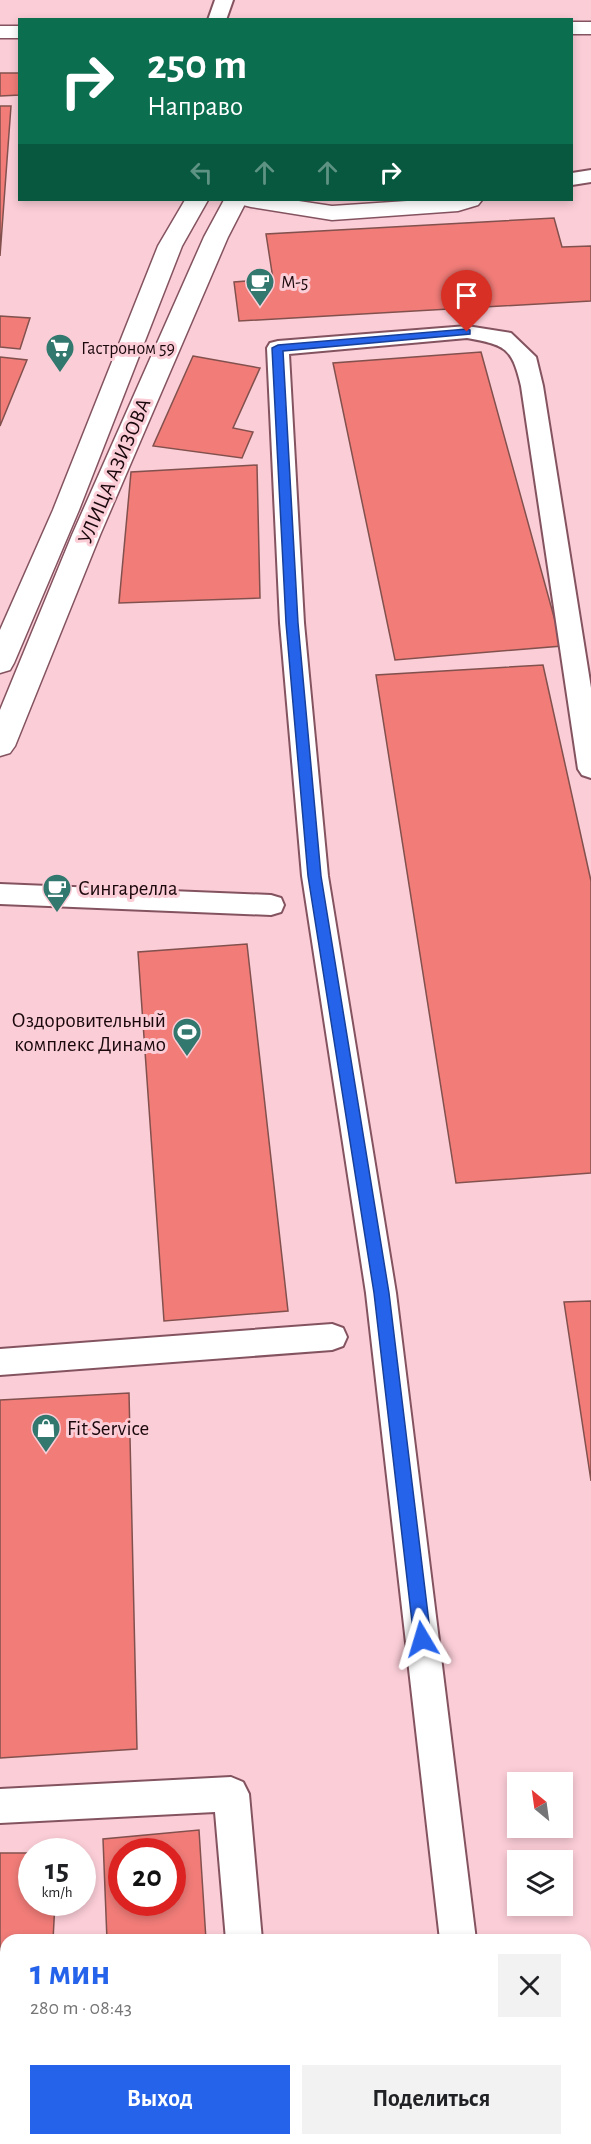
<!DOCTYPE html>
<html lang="ru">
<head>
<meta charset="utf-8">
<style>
  :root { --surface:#fff; --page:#f2f2f2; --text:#202124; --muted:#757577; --accent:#2563eb }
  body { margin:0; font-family:"Alegreya Sans",sans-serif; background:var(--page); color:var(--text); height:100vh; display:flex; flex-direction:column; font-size:22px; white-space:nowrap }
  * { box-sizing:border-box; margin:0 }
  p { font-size:20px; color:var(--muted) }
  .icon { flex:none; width:33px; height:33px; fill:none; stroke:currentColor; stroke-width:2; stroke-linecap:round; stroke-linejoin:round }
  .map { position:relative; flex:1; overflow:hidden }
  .drawer { position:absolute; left:0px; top:1934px; width:591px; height:212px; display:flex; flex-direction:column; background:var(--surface); border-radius:18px 18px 0 0; box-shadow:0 3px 9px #0003 }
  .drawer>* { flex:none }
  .guide { position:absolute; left:18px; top:18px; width:555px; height:183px; border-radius:0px; box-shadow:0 3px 9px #0003; background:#0b6e4f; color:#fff; overflow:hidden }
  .needle { width:39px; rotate:331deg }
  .controls { position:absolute; left:507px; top:1772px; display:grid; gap:12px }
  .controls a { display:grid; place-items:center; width:66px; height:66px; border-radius:0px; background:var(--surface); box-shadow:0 3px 9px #0003; font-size:30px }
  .speed { position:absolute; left:18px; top:1838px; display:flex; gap:12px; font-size:30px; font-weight:700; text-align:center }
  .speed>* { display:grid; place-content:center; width:78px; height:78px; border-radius:50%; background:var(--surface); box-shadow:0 3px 9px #0003; line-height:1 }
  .speed small { font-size:15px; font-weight:400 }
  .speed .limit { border:9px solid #d22; background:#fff; color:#111 }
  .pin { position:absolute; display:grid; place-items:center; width:51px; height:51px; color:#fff; margin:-62px -26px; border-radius:50% 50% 50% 0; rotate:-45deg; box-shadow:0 0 6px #0007 }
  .pin .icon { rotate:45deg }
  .me { position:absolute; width:66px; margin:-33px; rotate:353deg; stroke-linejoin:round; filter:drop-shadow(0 0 4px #0008) }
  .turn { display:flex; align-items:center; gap:21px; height:126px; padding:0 30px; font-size:27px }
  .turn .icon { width:78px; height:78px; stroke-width:2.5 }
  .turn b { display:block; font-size:42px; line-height:51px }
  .lanes { display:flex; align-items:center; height:57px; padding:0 30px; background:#0003; justify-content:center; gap:30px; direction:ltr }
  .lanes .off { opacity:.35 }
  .round { display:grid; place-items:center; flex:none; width:63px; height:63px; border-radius:0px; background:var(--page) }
  .headline { display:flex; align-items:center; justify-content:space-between; height:102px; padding:0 30px }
  h1 { font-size:36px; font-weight:700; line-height:45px; color:var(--accent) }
  .primary-button { display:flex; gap:12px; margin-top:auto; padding:12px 30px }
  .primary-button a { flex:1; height:69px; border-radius:0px; background:var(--accent); color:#fff; font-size:24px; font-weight:700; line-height:69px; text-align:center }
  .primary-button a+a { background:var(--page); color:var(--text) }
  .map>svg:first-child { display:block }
  .building { fill:#f17c78; stroke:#82514e; stroke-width:1.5; fill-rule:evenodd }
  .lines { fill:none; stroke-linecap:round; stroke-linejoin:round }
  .service-casing { stroke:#845360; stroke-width:4 }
  .minor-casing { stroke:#845360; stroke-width:3 }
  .secondary-casing { stroke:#845360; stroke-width:3 }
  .primary-casing { stroke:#845360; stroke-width:3 }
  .service { fill:#fff; fill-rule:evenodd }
  .minor { fill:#fff; fill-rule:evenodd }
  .secondary { fill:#fff; fill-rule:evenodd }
  .primary { fill:#fff; fill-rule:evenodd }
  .route { fill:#2563eb; stroke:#184099; stroke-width:1.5 }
  .labels { text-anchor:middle; stroke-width:6; stroke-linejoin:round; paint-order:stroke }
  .far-poi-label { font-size:18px; fill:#1a080d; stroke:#fbcdd7; text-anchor:start }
  .street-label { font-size:21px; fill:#1a080d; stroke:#fbcdd7 }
  .poi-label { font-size:21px; fill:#1a080d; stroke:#fbcdd7; text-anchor:start }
</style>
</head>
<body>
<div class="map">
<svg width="591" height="2144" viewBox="0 0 591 2144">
  <rect width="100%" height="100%" fill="#fbcdd7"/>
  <g class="building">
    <polygon points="0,73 20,73 20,95 0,96"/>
    <polygon points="0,106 11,106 0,256"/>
    <polygon points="554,218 562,247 591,246 591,301 239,321 234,282 273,279 266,234"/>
    <polygon points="0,316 30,318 20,349 0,347"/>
    <polygon points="481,352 562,646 395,660 333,363"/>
    <polygon points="193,356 260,368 233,428 253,432 242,458 153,446"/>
    <polygon points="0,357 27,360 0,426"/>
    <polygon points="257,465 260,598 119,603 131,472"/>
    <polygon points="543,665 591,881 591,1173 456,1183 376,675"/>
    <polygon points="247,944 288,1311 164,1321 138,952"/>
    <polygon points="591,1301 591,1481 564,1302"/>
    <polygon points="129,1393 137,1749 0,1758 0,1400"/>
    <path d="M 199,1830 L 206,1940 L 107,1940 L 103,1839 ZM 122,1851 L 172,1851 L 172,1902 L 122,1902 Z"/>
    <polygon points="0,1853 32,1853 32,1902 55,1902 53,1940 6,1940 6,2114 0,2114"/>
  </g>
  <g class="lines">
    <g class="service-casing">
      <g id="service">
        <polygon points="215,0 233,0 226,20 208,20"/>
        <polygon points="591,170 591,182 572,185 572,173"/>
        <path d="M 467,326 L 511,333 L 536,357 L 543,386 L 591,688 L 591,778 L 582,775 L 578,769 L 521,386 C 512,347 505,345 467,338 L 289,354 L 304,623 L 328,876 L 396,1293 L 476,1940 L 440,1940 L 366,1293 L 302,876 L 280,623 L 267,348 L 270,343 L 278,341 Z"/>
        <polygon points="0,884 271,895 281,898 284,905 281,912 271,915 0,904"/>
        <polygon points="332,1324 343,1328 347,1337 343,1346 332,1350 0,1375 0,1349"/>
        <polygon points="231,1777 243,1782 249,1794 262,1940 226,1940 215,1812 0,1823 0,1789"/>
        <rect x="463" y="2139" width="38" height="5"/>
      </g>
    </g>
    <g class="minor-casing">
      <polygon id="minor" points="239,200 292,200 332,206 422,200 482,200 478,205 458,211 332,220 251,207 243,205"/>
    </g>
    <g class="secondary-casing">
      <g id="secondary">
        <polygon points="185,200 208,200 182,246 79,510 14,663 10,670 0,673 0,630 53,510 158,246"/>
        <polygon points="224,200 247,200 228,237 100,535 15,746 10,753 0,756 0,710 72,535 204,237"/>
      </g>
    </g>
    <g class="primary-casing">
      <g id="primary">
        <rect x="572" y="22" width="19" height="12"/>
        <rect x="0" y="26" width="20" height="12"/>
      </g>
    </g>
    <use href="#service" class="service"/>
    <use href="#minor" class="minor"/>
    <use href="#secondary" class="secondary"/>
    <use href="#primary" class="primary"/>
  </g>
  <polygon class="route" points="467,329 470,330 470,334 283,351 298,623 321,876 389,1293 431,1639 428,1645 422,1647 417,1645 414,1639 374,1293 308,876 286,623 272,348 278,345"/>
  <defs>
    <g id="cafe-pin" transform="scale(1.5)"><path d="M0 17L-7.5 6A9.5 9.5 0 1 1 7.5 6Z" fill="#32786e" stroke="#fbcdd7"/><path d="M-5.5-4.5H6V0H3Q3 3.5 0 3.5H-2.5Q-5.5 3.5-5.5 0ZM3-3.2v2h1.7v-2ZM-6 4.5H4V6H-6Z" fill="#fff"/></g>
    <g id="supermarket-pin" transform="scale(1.5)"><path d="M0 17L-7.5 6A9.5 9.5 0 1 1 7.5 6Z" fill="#32786e" stroke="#fbcdd7"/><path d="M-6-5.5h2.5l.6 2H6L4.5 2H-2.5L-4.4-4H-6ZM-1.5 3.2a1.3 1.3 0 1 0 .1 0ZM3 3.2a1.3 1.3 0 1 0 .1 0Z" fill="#fff"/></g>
    <g id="stadium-pin" transform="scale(1.5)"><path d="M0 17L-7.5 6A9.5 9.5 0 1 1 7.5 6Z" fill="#32786e" stroke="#fbcdd7"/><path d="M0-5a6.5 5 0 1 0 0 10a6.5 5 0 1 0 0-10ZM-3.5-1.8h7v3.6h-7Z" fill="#fff"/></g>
    <g id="shop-pin" transform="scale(1.5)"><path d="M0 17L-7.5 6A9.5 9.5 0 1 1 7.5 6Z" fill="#32786e" stroke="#fbcdd7"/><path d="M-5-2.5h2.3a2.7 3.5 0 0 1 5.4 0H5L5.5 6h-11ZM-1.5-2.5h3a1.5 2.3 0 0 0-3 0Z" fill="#fff"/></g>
  </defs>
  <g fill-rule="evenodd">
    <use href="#cafe-pin" x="260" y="282"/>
    <use href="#supermarket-pin" x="60" y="348"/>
    <use href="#cafe-pin" x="57" y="888"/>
    <use href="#stadium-pin" x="187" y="1032"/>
    <use href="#shop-pin" x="46" y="1428"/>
  </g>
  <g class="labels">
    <g class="far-poi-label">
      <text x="281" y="288">М-5</text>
      <text x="81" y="354">Гастроном 59</text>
    </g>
    <g class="street-label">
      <text transform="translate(114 471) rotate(-67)" y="7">УЛИЦА АЗИЗОВА</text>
    </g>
    <g class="poi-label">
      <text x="78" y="895">Сингарелла</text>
      <text x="166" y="1027" text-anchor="end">Оздоровительный<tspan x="166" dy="24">комплекс Динамо</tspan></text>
      <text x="67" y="1435">Fit Service</text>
    </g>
  </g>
</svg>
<div class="controls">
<a><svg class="needle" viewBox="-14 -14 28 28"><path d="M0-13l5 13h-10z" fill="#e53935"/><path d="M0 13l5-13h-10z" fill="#757577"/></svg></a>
<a><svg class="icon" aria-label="layers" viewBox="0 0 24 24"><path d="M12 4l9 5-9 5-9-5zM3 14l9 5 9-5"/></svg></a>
</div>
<div class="speed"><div>15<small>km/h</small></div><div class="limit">20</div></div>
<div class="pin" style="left:467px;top:332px;background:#d93025"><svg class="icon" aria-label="arrive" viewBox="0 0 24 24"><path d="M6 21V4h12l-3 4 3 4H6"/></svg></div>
<svg class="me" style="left:422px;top:1639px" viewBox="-20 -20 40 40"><path d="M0-17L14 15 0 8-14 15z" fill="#2563eb" stroke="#fff" stroke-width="4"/></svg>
<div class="guide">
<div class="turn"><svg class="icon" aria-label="right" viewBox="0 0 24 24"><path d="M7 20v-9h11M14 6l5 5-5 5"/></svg><div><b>250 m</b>Направо</div></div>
<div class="lanes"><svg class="icon off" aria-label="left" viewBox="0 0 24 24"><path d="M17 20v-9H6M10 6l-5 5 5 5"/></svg><svg class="icon off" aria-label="ahead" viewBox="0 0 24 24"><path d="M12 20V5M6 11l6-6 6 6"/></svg><svg class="icon off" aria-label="ahead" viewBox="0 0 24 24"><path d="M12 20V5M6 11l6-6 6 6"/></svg><svg class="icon" aria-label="right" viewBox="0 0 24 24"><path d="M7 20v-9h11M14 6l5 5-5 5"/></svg></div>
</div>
<section class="drawer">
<div class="headline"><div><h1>1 мин</h1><p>280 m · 08:43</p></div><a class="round"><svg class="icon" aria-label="close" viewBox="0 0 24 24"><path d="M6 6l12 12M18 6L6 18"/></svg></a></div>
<div class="primary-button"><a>Выход</a><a>Поделиться</a></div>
</section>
</div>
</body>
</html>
